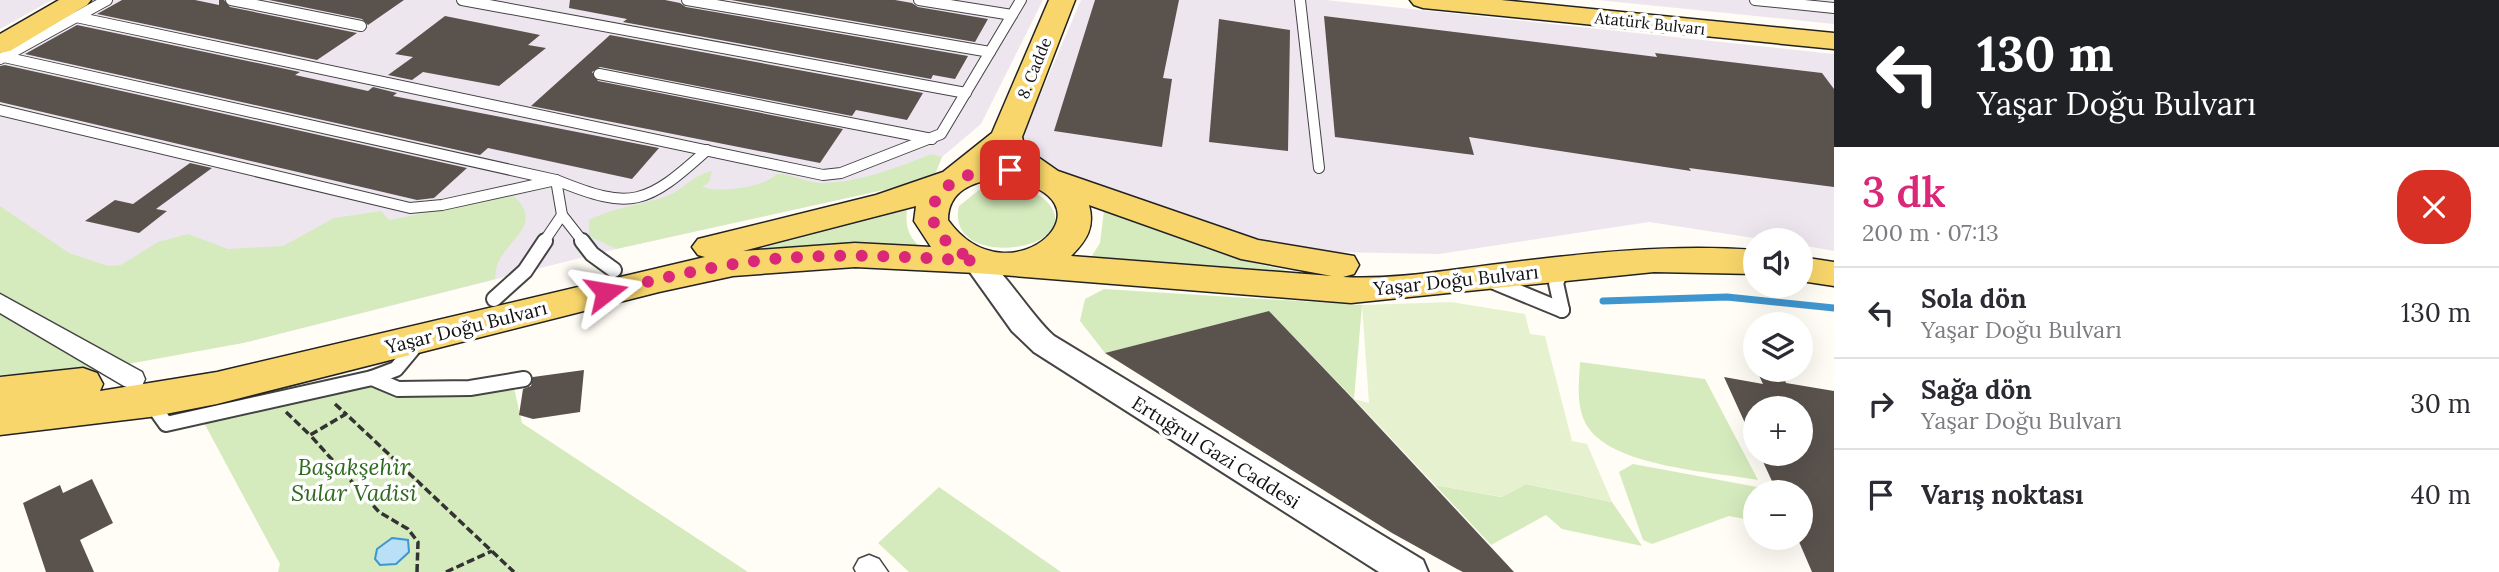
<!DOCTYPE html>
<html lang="tr">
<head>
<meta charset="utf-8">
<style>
  :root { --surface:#fff; --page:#f2f2f3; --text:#2b2b33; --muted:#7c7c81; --line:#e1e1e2; --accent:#db2777 }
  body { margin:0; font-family:Lora,serif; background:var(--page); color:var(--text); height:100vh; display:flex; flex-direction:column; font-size:26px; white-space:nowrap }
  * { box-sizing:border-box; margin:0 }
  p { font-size:23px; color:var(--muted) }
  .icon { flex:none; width:38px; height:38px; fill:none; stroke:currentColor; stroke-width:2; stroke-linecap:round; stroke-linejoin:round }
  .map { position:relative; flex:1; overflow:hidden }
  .sheet { display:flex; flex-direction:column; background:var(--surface); width:665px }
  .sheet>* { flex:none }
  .guide { background:#202124; color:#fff; overflow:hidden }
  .fabs { position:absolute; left:1743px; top:228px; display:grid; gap:14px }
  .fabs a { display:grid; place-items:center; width:70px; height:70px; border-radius:50%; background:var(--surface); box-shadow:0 7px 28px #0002; font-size:35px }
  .pin { position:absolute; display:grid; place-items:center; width:60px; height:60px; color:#fff; margin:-30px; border-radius:14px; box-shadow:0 4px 10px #0006 }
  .me { position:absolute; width:77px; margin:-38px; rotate:76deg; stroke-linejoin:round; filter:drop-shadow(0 0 5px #0008) }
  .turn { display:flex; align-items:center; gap:24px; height:147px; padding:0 28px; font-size:32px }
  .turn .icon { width:91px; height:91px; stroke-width:2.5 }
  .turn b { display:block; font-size:49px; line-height:60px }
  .round { display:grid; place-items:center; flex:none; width:74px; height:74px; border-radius:28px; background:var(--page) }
  .summary { display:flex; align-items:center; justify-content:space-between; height:119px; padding:0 28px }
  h1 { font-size:42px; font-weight:600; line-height:52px; color:var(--accent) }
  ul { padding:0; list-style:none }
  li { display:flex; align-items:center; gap:21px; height:91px; padding:0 28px; border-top:2px solid var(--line) }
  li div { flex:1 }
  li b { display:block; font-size:26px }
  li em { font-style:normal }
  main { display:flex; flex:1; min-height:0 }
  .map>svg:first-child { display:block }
  .industrial { fill:#eee6ef }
  .green { fill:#d5ebbd }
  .pitch { fill:#e6f2cf }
  .water { fill:#b9e0f7; stroke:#3f96cf; stroke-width:2 }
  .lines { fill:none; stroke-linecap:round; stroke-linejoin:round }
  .stream { stroke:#3f96cf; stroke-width:7 }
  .building { fill:#5a524d }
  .service-far1-casing { stroke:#444; stroke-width:12 }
  .service-casing { stroke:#444; stroke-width:18 }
  .minor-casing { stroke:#444; stroke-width:3 }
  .tertiary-casing { stroke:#444; stroke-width:4 }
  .primary-casing { stroke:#222; stroke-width:3 }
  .path { stroke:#333; stroke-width:3.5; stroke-dasharray:8 3.5; stroke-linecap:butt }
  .service-far1 { stroke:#fff; stroke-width:10 }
  .service { stroke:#fff; stroke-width:14 }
  .minor { fill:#fff; fill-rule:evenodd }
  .tertiary { fill:#fff; fill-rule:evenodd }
  .primary { fill:#f9d66b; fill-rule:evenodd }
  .route { stroke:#db2777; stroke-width:12; stroke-dasharray:0 21.6 }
  .labels { text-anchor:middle; stroke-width:7; stroke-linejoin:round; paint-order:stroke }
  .far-street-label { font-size:16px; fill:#111; stroke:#fff }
  .street-label { font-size:19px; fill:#111; stroke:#fff }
  .near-park-label { font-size:23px; font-style:italic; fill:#2f6b1f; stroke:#fff }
</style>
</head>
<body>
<main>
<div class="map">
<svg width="1834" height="572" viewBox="0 0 1834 572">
  <rect width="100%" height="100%" fill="#fffdf5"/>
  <g class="industrial">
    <polygon points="0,0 52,0 0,29"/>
    <polygon points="86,0 1043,0 981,124 942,157 933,179 616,249 243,343 0,375 0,51"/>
    <polygon points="1081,0 1326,0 1834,54 1834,251 1801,245 1801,240 1767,240 1649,222 1439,254 1331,252 1248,237 1060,172 1019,144"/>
    <polygon points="1598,0 1834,0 1834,24"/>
  </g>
  <g class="green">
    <path d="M 931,154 L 942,157 L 933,179 L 616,249 L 589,236 L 589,220 C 614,207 638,206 664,197 C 683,191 692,175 712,171 L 709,182 L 702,187 C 721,193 762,188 777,174 C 792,174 805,182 820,183 C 857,183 897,168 931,154 Z"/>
    <path d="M 994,186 C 1013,186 1036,188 1049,204 C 1086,251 944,272 959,206 L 979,190 Z"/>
    <path d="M 514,196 C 544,225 508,239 498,263 C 496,267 496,274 495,279 L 243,343 L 106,368 L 0,375 L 0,206 L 69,253 L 108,266 L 121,265 L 158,242 L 188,234 L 228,249 L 283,246 L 334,218 L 381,211 L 389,220 Z"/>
    <path d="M 907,210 C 905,228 909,237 922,249 L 742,253 Z"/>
    <polygon points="1104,210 1258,264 1308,275 1088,262 1100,243"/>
    <polygon points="1104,289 1362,305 1354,399 1269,311 1105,353 1080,321 1085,299"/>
    <path d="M 1580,362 L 1705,379 L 1758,480 C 1713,472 1619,467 1590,430 C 1575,411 1579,384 1580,362 Z"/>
    <polygon points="366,384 394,398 463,395 514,388 522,423 748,572 278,572 280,564 203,421"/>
    <polygon points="1633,464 1768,489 1770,492 1755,492 1755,521 1729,516 1652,544 1643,540 1619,472"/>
    <polygon points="1526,484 1612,502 1642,546 1562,529 1546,515 1491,545 1435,485 1501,497"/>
    <polygon points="939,487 1061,572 909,572 878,543"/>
  </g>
  <polygon class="pitch" points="1451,302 1525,314 1530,334 1545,336 1572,441 1587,444 1612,502 1527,484 1502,497 1435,485 1354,399 1369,403 1362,305"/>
  <polygon class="water" points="392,538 408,540 409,552 396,564 380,565 375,559 377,549"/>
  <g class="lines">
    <polyline class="stream" points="1603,301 1727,297 1834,308"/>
  </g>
  <g class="building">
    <polygon points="122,0 195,0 219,5 219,0 224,0 230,7 357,33 317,60 97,14"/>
    <polygon points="269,0 404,0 368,25 362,19"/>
    <polygon points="570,0 665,0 680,3 686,7 968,56 955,79 933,75 931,79 623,22 627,19 569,8"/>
    <polygon points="731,0 895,0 912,3 918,7 988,19 975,42"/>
    <polygon points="1095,0 1179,0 1163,78 1172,79 1162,147 1054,131"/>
    <polygon points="445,16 540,35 528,45 546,48 499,86 423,72 412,80 388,75 413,57 395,54"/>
    <polygon points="1324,16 1657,57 1655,53 1822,73 1834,89 1834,187 1689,168 1691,171 1469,137 1474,155 1335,137"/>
    <polygon points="1219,19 1290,30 1288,151 1209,142"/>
    <polygon points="77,25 300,72 295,75 368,91 373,87 397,93 393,96 659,148 632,179 488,148 480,155 25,54"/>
    <polygon points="610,35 923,93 907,120 856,110 852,116 600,67 592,72 598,81 843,129 820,163 531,106"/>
    <polygon points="5,65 467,168 434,198 417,200 0,102 0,66"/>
    <polygon points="190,163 212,168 156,209 167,211 139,233 85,221 115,200 133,204"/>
    <polygon points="1269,311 1353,399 1514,572 1463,572 1457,569 1392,533 1105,353"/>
    <polygon points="584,370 580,412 533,419 519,415 523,389 531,386 533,377"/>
    <polygon points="1757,371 1783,375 1786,383 1834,391 1834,572 1812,572 1797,537 1801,537 1801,492 1777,492 1759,453 1801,453 1801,408 1755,408 1755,445 1724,377 1763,384"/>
    <polygon points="92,479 113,523 80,540 94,572 46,572 23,503 60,485 63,493"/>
  </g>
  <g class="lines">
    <g class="service-far1-casing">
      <g id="service-far1">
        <polyline points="231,0 361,26"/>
        <polyline points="462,0 966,93"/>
        <polyline points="687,0 990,52"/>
        <polyline points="919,0 1012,15"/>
        <polyline points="1300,0 1319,168"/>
        <polyline points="1755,0 1834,8"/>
        <polyline points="76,17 823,175 841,173 941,134 1021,0"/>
        <path d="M 4,57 L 556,180 C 632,211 646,205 707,150"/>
        <polyline points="0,59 107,0"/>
        <polyline points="599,74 932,139"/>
        <polyline points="0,110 410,208 442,205 556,180 562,215 584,243"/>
        <polyline points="543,243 562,215"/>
      </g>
    </g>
    <g class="service-casing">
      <g id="service">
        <polyline points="582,241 592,254 614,270"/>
        <polyline points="1494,282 1562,310"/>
        <polyline points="494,299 525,271 545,241"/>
        <polyline points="1562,310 1556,283 1563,268"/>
        <polyline points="372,378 396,369 416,345"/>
        <polyline points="151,403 166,424 372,378 398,389 470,388 524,379"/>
      </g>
    </g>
    <g class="minor-casing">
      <g id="minor">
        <polygon points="0,294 142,372 145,379 142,386 133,389 124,386 0,313"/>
        <polygon points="869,555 879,559 888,572 856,572 854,568 859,559"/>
      </g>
    </g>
    <g class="tertiary-casing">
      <path id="tertiary" d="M 976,252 C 997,258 1031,317 1054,336 L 1423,560 L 1428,572 L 1379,572 L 1034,352 L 1012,331 L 962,261 L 966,254 Z"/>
    </g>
    <g class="primary-casing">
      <g id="primary">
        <polygon points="59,0 91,0 87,5 10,51 0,53 0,34"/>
        <path d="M 1049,0 L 1075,0 L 1022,137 L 1025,148 L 1058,171 L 1258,240 L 1354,256 L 1359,265 L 1354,274 L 1343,277 C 1394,280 1448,270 1498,264 C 1584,253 1669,244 1755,250 L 1755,274 L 1654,272 L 1351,303 L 976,273 L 855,267 L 733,276 L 659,292 L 217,404 L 150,417 L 0,435 L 0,377 L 83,368 L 97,373 L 103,384 L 100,391 L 217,372 L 705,257 L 698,255 L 692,247 L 698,239 L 876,195 L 943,172 L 992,133 ZM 998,179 C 1130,193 1011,308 948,220 C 948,191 973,181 998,179 ZM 1089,205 L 1241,259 L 1332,276 L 1071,256 C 1087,240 1095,227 1089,205 ZM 916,206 L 914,221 L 931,247 L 855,243 L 743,251 Z"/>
        <polygon points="1410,0 1501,0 1834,33 1834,49 1423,8 1414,5"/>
        <polygon points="1801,257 1834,262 1834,286 1801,281"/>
      </g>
    </g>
    <g class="path">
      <polyline points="335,404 346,414"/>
      <polyline points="286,412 310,435"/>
      <polyline points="417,572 418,542 408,529 379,512 310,435 346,414 514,572"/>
      <polyline points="446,572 492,551"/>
    </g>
    <use href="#service-far1" class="service-far1"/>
    <use href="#service" class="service"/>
    <use href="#minor" class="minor"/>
    <use href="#tertiary" class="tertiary"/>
    <use href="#primary" class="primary"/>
  </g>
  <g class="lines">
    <path class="route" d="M 606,292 C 670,276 735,260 800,257 C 859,254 917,257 976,261 C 895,222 939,166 1010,170"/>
  </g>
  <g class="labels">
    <g class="far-street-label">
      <text transform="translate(1650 23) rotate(6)" y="6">Atatürk Bulvarı</text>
      <text transform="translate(1034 68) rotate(-68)" y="6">8. Cadde</text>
    </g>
    <g class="street-label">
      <text transform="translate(1456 280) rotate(-6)" y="7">Yaşar Doğu Bulvarı</text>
      <text transform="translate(466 327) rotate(-14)" y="7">Yaşar Doğu Bulvarı</text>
      <text transform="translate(1216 452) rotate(32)" y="7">Ertuğrul Gazi Caddesi</text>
    </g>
    <g class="near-park-label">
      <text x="354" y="475">Başakşehir<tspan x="354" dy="26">Sular Vadisi</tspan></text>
    </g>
  </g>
</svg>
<div class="fabs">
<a><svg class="icon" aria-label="sound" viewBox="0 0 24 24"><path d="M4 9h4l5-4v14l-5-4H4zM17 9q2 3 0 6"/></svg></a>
<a><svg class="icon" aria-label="layers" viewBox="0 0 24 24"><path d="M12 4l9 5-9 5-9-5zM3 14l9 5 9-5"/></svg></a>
<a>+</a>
<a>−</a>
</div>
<div class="pin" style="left:1010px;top:170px;background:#d93025"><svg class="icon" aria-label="arrive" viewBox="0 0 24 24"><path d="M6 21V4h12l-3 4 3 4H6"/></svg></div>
<svg class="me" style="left:606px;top:292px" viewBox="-20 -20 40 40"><path d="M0-17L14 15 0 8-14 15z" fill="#db2777" stroke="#fff" stroke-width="4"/></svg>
</div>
<section class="sheet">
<div class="guide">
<div class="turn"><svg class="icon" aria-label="left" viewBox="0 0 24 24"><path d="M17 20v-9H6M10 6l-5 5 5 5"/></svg><div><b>130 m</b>Yaşar Doğu Bulvarı</div></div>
</div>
<div class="summary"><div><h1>3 dk</h1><p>200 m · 07:13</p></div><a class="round" style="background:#d93025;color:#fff"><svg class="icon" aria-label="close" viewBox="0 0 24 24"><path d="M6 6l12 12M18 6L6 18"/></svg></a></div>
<ul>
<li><svg class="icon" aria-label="left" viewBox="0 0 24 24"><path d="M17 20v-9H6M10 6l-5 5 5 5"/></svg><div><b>Sola dön</b><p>Yaşar Doğu Bulvarı</p></div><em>130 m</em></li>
<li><svg class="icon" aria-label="right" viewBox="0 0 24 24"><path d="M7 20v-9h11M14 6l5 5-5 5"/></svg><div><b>Sağa dön</b><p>Yaşar Doğu Bulvarı</p></div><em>30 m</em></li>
<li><svg class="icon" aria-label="arrive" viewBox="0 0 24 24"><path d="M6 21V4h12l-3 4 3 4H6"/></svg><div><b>Varış noktası</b></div><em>40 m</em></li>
</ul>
</section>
</main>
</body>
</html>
